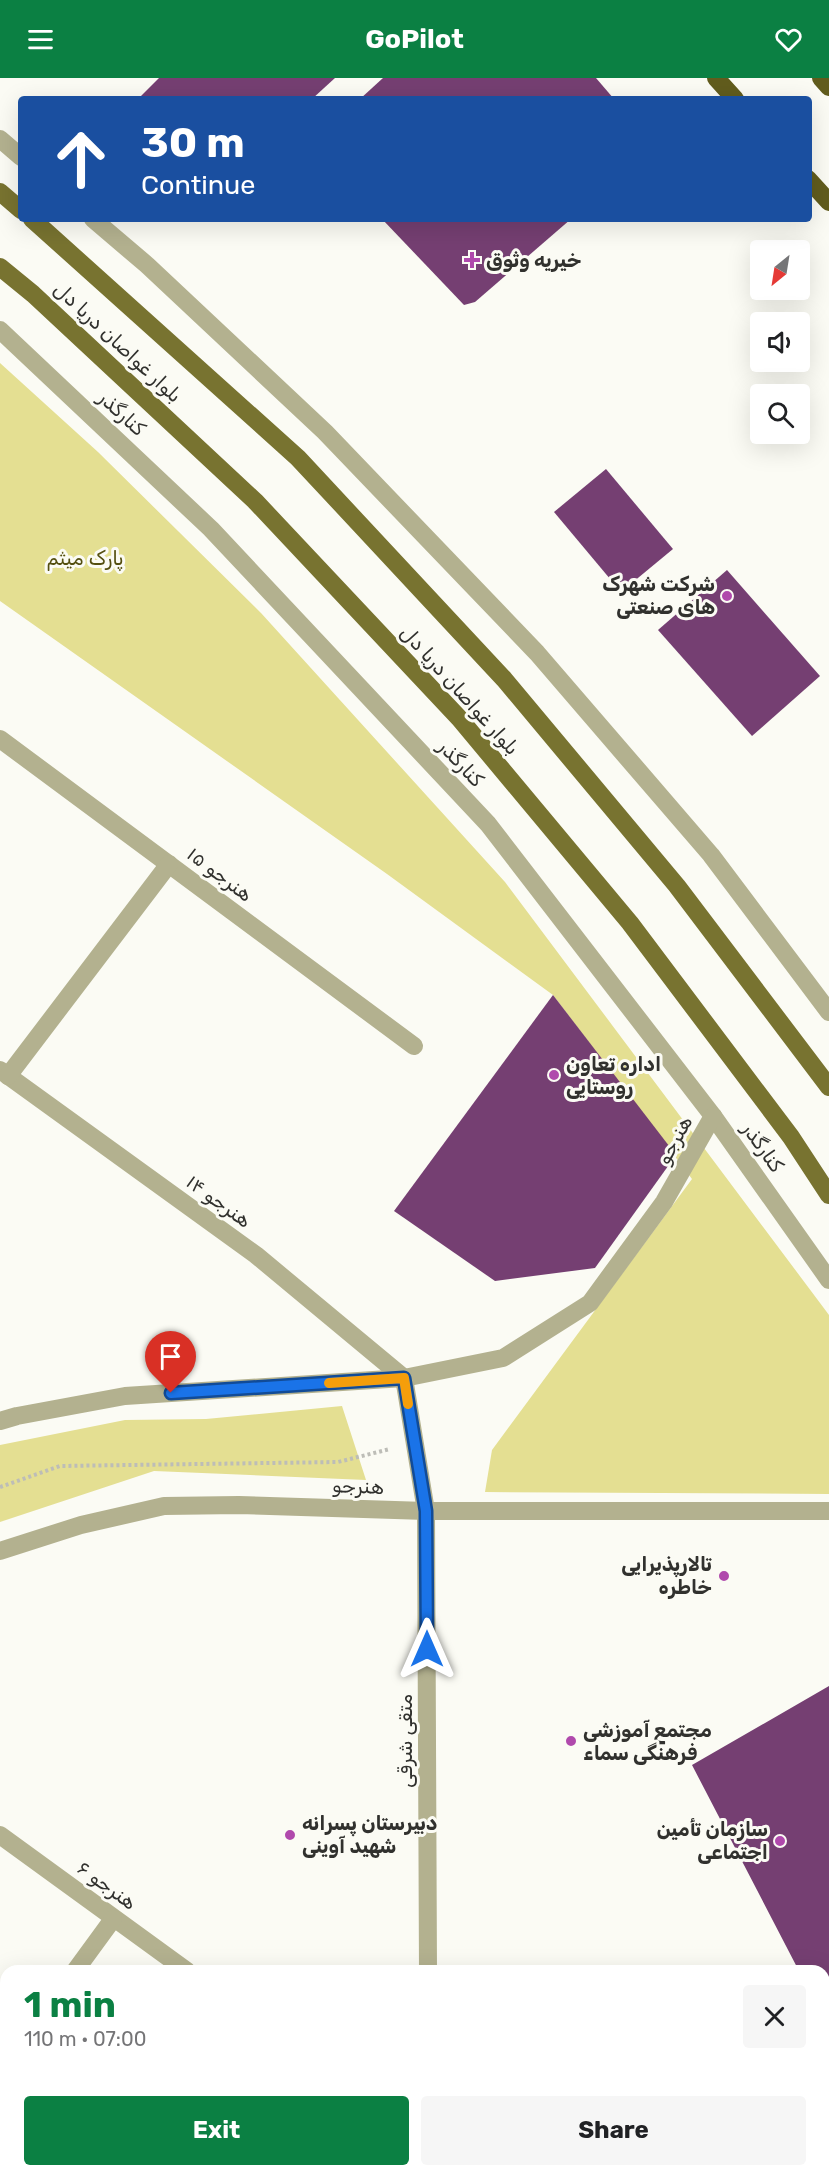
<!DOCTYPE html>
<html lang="en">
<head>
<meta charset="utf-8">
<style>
  :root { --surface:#fff; --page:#f6f6f6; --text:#202124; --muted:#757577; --accent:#0b8043 }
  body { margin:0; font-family:Rubik,"Noto Sans Arabic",sans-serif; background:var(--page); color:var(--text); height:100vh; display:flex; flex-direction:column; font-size:22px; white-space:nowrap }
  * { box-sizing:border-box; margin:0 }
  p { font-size:20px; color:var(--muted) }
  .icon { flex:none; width:33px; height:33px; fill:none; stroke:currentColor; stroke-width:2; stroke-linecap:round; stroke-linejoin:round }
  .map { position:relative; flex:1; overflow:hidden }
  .drawer { position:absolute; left:0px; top:1887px; width:830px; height:212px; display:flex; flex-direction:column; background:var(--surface); border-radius:18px 18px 0 0; box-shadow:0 6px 24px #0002 }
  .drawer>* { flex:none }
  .top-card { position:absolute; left:18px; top:18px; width:794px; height:126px; border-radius:6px; box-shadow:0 6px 24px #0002; background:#1a4fa0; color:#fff; overflow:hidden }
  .needle { width:39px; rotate:210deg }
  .buttons { position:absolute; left:750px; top:162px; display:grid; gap:12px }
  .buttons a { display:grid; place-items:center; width:60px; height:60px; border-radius:6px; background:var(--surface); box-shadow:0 6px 24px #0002; font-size:30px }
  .pin { position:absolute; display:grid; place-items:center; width:51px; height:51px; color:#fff; margin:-62px -26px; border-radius:50% 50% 50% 0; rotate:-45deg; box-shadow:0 0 6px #0007 }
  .pin .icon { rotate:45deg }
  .me { position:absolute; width:66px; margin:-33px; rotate:0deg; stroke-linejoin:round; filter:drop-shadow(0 0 4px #0008) }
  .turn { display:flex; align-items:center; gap:21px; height:126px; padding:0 24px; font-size:27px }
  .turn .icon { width:78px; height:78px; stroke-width:2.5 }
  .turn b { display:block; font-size:42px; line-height:51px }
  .round { display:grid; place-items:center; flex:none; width:63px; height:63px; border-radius:6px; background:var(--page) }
  .head { display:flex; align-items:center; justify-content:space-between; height:102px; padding:0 24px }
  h1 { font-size:36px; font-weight:700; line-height:45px; color:var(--accent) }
  .button { display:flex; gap:12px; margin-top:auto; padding:12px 24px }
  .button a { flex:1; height:69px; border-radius:6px; background:var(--accent); color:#fff; font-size:24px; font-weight:700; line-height:69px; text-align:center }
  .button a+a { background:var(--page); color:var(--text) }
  header { display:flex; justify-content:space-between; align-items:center; height:78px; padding:0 24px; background:var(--accent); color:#fff; font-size:27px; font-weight:700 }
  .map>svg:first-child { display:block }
  .green { fill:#e4df92 }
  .building { fill:#753f72 }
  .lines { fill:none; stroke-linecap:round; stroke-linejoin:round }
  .path { stroke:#bdbdb7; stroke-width:4; stroke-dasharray:3 3; stroke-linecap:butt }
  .minor { stroke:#b3b18f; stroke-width:18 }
  .major { stroke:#787330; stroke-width:18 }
  .highway { stroke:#615c1d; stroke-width:18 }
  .route-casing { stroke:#114b97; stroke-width:15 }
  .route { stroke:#1a73e8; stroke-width:10 }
  .slow { stroke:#f59e0b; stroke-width:10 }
  .poi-dot { fill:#b049ac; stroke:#fbfbf4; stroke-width:2 }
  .labels { text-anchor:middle; stroke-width:6; stroke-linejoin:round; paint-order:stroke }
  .poi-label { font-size:20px; font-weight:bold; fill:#31312e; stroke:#fbfbf4; text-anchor:start }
  .street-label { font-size:20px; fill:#31312e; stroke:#fbfbf4 }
  .park-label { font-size:20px; fill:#544f10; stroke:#fbfbf4 }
</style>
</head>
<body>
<header><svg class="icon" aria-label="menu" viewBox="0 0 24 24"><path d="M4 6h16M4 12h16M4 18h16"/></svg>GoPilot<svg class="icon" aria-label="heart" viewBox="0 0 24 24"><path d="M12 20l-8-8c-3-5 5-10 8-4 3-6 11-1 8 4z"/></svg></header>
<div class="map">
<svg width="829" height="2098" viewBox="0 0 829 2098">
  <rect width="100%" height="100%" fill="#fbfbf4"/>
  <g class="green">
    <polygon points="0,285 98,374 261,535 505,804 829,1237 829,1416 485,1414 492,1372 692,1101 553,917 387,796 0,523"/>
    <polygon points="342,1328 366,1402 154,1393 0,1444 0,1367 125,1342 206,1341"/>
  </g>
  <g class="building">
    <polygon points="159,0 335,0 312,21 138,21"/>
    <polygon points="383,0 596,0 614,21 360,21"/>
    <polygon points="382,141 571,141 475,224 464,227"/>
    <polygon points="606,391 673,471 621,514 554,434"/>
    <polygon points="727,492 820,598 752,658 658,552"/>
    <polygon points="553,917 676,1077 595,1190 495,1203 394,1133"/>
    <polygon points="829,1608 829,1950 824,1939 824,1893 799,1893 692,1687"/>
  </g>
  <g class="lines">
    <polyline class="path" points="0,1409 60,1388 338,1384 390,1371"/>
    <g class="minor">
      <polyline points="0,61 21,79"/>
      <polyline points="93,141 147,187 325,354 537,575 711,777 829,934"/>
      <polyline points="0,252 211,451 488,746 713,1038 829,1202"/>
      <polyline points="0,661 414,968"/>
      <polyline points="0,992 256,1177 404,1300 426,1433 428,1893"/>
      <polyline points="8,998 169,786"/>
      <polyline points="0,1343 17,1338 125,1318 404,1300 503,1280 590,1225 664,1124 713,1038"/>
      <polyline points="0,1473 81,1447 164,1428 239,1427 426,1433 829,1433"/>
      <polyline points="0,1757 187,1893"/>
      <polyline points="75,1893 113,1841"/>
      <polyline points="0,1998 6,1989"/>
      <polyline points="824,2060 829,2060"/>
      <polyline points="0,2064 6,2069"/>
      <polyline points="38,2092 46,2098"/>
      <polyline points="430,2092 430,2098"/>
    </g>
    <g class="major">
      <polyline points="0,114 21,132"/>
      <polyline points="32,141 298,380 504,601 677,808 829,1009"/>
      <polyline points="0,189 33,216 255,423 459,640 630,845 791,1059 829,1117"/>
    </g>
    <g class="highway">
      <polyline points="716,0 735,21"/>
      <polyline points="821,0 829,9"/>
      <polyline points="808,101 829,124"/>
    </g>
  </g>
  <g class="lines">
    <g class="route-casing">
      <polyline id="route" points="171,1315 404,1300 426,1433 427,1571"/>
    </g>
    <use href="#route" class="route"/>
    <polyline class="slow" points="329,1305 404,1300 408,1326"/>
  </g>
  <g class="poi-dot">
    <path d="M469 173h6v6h6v6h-6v6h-6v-6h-6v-6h6z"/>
    <circle cx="727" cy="518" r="6"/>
    <circle cx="554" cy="997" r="6"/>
    <circle cx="724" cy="1498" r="6"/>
    <circle cx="571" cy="1663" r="6"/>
    <circle cx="290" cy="1757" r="6"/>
    <circle cx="780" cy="1763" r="6"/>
  </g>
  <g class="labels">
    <g class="poi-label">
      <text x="486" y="189">خیریه وثوق</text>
      <text x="715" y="513" text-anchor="end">شرکت شهرک<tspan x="715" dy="23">های صنعتی</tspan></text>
      <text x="566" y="993">اداره تعاون<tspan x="566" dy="23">روستایی</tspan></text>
      <text x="712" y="1493" text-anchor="end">تالارپذیرایی<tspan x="712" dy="23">خاطره</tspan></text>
      <text x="583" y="1659">مجتمع آموزشی<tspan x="583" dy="23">فرهنگی سماء</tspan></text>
      <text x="302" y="1752">دبیرستان پسرانه<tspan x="302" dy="23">شهید آوینی</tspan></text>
      <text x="768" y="1758" text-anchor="end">سازمان تأمین<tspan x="768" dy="23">اجتماعی</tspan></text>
    </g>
    <g class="street-label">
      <text transform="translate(118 264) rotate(43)" y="7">بلوار غواصان دریا دل</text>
      <text transform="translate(122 335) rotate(43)" y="7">کنارگذر</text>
      <text transform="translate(460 612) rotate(48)" y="7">بلوار غواصان دریا دل</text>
      <text transform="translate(461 685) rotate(47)" y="7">کنارگذر</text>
      <text transform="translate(220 796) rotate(37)" y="7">هنرجو ۱۵</text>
      <text transform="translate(674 1062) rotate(-61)" y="7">هنرجو</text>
      <text transform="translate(763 1069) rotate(55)" y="7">کنارگذر</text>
      <text transform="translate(219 1123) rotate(36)" y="7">هنرجو ۱۴</text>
      <text transform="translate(358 1408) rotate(2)" y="7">هنرجو</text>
      <text transform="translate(405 1663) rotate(-90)" y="7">متقی شرقی</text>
      <text transform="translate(107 1807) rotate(36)" y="7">هنرجو ۶</text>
    </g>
    <g class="park-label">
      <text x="85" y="487">پارک میثم</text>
    </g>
  </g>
</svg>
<div class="buttons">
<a><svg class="needle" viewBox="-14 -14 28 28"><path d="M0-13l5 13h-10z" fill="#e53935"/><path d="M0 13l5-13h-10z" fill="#757577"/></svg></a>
<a><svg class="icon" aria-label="sound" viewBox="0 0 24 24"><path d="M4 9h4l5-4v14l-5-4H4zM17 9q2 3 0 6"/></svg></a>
<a><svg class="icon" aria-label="search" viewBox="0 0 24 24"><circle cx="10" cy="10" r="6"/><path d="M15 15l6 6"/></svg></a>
</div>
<div class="pin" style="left:171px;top:1315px;background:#d93025"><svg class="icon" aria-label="arrive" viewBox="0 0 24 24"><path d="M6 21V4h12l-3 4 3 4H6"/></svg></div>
<svg class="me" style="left:427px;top:1571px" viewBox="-20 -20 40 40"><path d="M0-17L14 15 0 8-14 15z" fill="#1a73e8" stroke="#fff" stroke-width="4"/></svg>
<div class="top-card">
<div class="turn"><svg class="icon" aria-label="ahead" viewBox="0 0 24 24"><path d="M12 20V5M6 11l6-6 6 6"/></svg><div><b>30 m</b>Continue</div></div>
</div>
<section class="drawer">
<div class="head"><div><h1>1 min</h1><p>110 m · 07:00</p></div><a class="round"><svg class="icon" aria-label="close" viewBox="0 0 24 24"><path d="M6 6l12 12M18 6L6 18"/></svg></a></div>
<div class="button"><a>Exit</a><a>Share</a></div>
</section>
</div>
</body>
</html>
